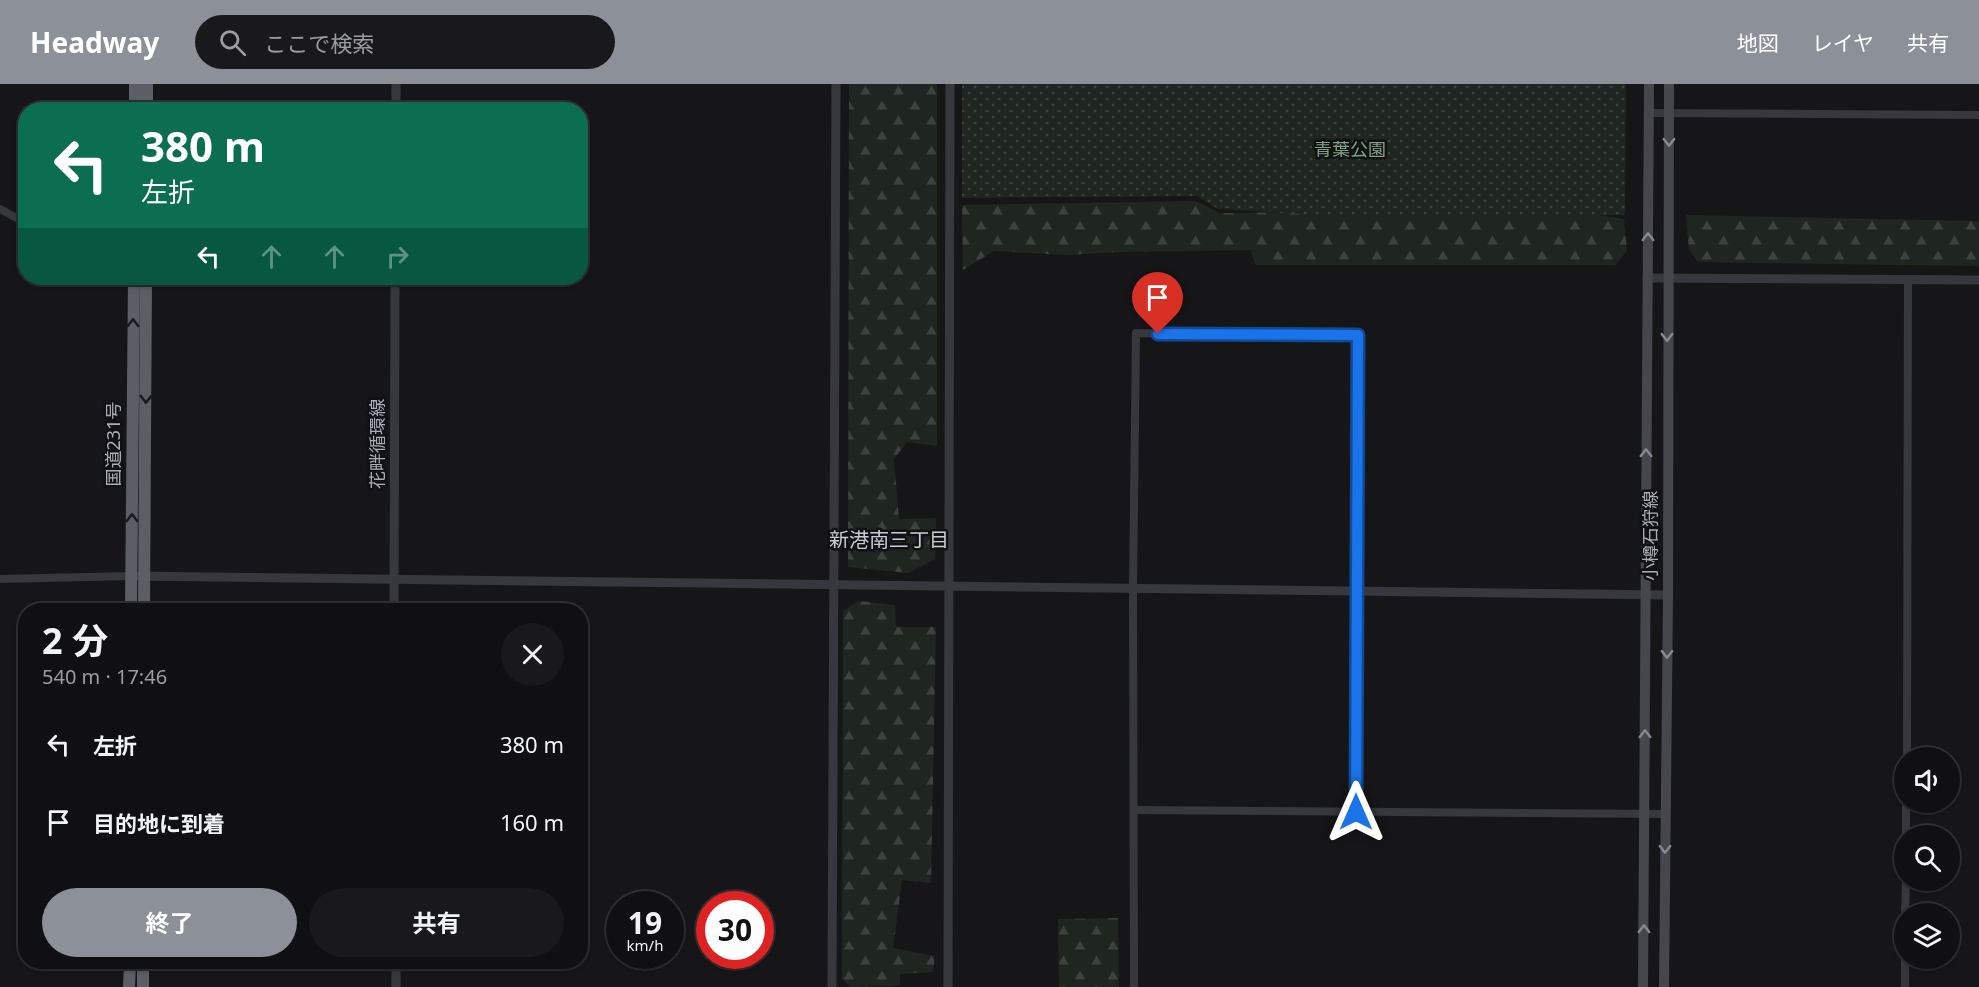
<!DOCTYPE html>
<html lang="ja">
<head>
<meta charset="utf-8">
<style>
  :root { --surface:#101012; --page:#19191b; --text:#f1f3f6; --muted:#9c9d9f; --line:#303032; --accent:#8c9099 }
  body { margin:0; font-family:"Noto Sans","Noto Sans JP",sans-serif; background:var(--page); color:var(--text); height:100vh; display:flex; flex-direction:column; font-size:22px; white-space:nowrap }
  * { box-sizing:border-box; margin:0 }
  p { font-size:20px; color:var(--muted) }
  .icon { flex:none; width:33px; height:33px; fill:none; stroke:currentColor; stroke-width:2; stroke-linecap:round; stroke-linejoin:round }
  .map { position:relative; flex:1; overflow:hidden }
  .panel { position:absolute; left:18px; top:519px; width:570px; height:366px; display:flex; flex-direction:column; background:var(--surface); border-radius:24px; box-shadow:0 2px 4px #0004,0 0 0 2px var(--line) }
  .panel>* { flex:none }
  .banner { position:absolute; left:18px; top:18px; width:570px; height:183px; border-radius:24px; box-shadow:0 2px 4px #0004,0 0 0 2px var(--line); background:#0b6e4f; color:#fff; overflow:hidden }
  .fabs { position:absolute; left:1894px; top:663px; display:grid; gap:12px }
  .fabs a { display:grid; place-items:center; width:66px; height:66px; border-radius:50%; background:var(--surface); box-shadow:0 2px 4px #0004,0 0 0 2px var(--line); font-size:30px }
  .speed { position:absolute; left:606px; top:807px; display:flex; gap:12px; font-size:30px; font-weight:700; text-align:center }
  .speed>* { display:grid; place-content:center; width:78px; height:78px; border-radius:50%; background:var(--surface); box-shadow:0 2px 4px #0004,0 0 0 2px var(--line); line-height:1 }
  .speed small { font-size:15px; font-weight:400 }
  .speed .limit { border:9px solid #d22; background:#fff; color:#111 }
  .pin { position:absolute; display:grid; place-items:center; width:51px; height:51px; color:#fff; margin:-62px -26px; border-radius:50% 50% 50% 0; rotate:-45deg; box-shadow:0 0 6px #0007 }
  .pin .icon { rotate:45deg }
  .me { position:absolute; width:66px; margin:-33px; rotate:0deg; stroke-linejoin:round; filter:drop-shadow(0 0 4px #0008) }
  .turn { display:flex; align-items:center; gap:21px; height:126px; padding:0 24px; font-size:27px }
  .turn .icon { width:78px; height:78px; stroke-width:2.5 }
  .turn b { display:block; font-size:42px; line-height:51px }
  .lanes { display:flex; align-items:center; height:57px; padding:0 24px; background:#0003; justify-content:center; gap:30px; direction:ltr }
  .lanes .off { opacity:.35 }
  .round { display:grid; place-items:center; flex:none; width:63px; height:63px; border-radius:32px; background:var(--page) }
  .headline { display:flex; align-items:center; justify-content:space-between; height:102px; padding:0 24px }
  h1 { font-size:36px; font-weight:700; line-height:45px }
  .cta { display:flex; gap:12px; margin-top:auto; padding:12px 24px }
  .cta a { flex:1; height:69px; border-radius:36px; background:var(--accent); color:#fff; font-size:24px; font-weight:700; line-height:69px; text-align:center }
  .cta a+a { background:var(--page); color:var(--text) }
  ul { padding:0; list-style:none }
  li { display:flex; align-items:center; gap:18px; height:78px; padding:0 24px }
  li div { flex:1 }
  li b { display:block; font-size:22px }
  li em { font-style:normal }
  header { display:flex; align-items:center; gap:36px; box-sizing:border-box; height:84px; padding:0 30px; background:var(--accent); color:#fff }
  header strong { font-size:28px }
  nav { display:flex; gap:33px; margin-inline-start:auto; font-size:21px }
  .search { width:420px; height:54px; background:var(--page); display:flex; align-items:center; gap:15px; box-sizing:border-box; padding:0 21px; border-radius:33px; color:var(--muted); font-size:22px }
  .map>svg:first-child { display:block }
  .forest { fill:url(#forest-firs) }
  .park { fill:url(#park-dots) }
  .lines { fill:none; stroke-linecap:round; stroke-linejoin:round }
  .minor { stroke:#37383d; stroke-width:8 }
  .tertiary { stroke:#37383d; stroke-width:9 }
  .secondary { stroke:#45474d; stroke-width:10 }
  .trunk { stroke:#5b5e65; stroke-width:12 }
  .oneway { stroke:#858993 }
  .oneway2 { stroke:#18191b }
  .route-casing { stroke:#114b97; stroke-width:15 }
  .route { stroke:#1a73e8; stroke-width:10 }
  .labels { text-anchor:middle; stroke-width:5; stroke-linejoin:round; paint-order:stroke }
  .park-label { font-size:18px; fill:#7fa381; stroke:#111113 }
  .street-label { font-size:18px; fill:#a8adb8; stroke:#111113 }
  .neighbourhood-label { font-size:20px; fill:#c9ccd4; stroke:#111113 }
</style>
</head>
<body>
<header>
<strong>Headway</strong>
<div class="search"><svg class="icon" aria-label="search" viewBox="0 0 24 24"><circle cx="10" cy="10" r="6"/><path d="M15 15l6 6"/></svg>ここで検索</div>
<nav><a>地図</a><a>レイヤ</a><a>共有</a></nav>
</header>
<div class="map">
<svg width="1979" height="903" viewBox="0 0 1979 903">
  <defs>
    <pattern id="forest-firs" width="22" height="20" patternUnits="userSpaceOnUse" patternTransform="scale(1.5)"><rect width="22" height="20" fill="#1e261f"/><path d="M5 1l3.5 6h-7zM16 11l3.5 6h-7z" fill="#3c433d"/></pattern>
    <pattern id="park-dots" width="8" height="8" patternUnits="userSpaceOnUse" patternTransform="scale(1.5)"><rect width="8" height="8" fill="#1e261f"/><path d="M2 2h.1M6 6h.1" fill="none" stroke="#3c433d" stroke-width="1.8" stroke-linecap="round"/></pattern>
  </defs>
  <rect width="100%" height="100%" fill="#161618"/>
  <g class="forest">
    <polygon points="849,0 937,0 937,362 907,358 894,375 899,435 936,434 935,475 908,489 848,483"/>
    <polygon points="1196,117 1220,129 1563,125 1624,135 1627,167 1615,181 1256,181 1250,166 1120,168 1066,171 994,167 963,186 962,121"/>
    <polygon points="1686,131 1979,137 1979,182 1698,178 1689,166"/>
    <polygon points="859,517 895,521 896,543 936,543 931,799 902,796 893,864 935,872 933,888 900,890 900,902 850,903 842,895 843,527"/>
    <polygon points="1118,834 1119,903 1059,903 1058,835"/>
  </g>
  <polygon class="park" points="962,0 1626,0 1625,131 1348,133 1218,125 1197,112 962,114"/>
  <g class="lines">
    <g class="minor">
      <polyline points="1648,29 1979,31"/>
      <polyline points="0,125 26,139"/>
      <polyline points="0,495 131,492"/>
      <polyline points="1907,674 1908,195"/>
      <polyline points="1135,726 1666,730"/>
      <polyline points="1906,752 1906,718"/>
      <polyline points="1905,830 1906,796"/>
      <polyline points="1134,903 1133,505 1136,249 1358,251 1356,728"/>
      <polyline points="1905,903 1905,873"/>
    </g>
    <g class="tertiary">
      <polyline points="396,26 396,0"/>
      <polyline points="1647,194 1979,196"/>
      <polyline points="131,492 1668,511"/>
      <polyline points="394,526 395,194"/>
      <polyline points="396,878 396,903"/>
      <polyline points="832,903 836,0"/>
      <polyline points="948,903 950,0"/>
    </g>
    <g class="secondary">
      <polyline points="1643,903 1649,0"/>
      <polyline points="1664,903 1668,511 1669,0"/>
    </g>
    <g class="trunk">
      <polyline points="135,26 135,0"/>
      <polyline points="147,26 147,0"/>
      <polyline points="131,526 134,194"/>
      <polyline points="144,526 146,194"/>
      <polyline points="129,903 130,878"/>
      <polyline points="143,903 143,878"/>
    </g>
  </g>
  <defs><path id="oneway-chevron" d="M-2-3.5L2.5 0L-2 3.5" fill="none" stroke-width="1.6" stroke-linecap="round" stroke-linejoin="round" transform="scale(1.5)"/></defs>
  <g class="oneway">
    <use href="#oneway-chevron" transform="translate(1669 58) rotate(90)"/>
    <use href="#oneway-chevron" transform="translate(1648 153) rotate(-90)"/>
    <use href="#oneway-chevron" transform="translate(1667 253) rotate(90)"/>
    <use href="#oneway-chevron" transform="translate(1646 369) rotate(-90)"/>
    <use href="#oneway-chevron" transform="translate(1667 570) rotate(91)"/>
    <use href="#oneway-chevron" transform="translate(1645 650) rotate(-90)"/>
    <use href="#oneway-chevron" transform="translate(1665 765) rotate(91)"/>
    <use href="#oneway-chevron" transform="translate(1644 845) rotate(-90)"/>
  </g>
  <g class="oneway2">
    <use href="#oneway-chevron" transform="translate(133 239) rotate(-90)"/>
    <use href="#oneway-chevron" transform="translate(146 315) rotate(90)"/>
    <use href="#oneway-chevron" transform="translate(132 434) rotate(-90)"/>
  </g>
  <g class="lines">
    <g class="route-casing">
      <polyline id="route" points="1158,250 1358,251 1356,728"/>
    </g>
    <use href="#route" class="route"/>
  </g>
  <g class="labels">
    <g class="park-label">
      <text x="1350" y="72">青葉公園</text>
    </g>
    <g class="street-label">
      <text transform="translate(114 360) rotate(-90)" y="6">国道231号</text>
      <text transform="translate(378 360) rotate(-90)" y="6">花畔循環線</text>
      <text transform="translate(1651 452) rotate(-90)" y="6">小樽石狩線</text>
    </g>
    <g class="neighbourhood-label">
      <text x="889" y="463">新港南三丁目</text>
    </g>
  </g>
</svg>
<div class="fabs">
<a><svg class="icon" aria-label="sound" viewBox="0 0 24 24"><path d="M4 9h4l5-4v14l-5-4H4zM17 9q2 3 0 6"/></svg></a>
<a><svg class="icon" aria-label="search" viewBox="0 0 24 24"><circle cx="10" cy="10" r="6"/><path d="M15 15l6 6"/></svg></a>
<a><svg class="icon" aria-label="layers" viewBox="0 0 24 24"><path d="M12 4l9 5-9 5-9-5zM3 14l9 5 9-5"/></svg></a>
</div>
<div class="speed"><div>19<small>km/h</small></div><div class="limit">30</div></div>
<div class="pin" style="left:1158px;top:250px;background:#d93025"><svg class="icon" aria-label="arrive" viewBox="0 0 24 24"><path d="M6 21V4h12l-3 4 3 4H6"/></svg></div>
<svg class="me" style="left:1356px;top:728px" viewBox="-20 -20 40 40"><path d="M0-17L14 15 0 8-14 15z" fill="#1a73e8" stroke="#fff" stroke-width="4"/></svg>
<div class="banner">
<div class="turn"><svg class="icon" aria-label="left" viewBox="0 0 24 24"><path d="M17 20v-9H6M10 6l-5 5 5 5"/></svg><div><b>380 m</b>左折</div></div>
<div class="lanes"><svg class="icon" aria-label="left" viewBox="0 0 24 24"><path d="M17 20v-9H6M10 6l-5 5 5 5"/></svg><svg class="icon off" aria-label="ahead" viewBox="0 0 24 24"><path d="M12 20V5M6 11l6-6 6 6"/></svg><svg class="icon off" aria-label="ahead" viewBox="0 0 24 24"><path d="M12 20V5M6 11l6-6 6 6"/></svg><svg class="icon off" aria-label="right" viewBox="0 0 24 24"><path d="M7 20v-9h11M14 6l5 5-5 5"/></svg></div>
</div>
<section class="panel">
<div class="headline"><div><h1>2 分</h1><p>540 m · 17:46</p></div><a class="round"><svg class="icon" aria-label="close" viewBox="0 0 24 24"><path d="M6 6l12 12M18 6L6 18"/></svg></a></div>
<ul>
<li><svg class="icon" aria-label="left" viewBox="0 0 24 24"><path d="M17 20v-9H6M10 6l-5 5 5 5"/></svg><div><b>左折</b></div><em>380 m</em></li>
<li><svg class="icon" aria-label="arrive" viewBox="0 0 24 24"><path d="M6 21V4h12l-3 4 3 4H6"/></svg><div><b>目的地に到着</b></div><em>160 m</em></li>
</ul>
<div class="cta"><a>終了</a><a>共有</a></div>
</section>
</div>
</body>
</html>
